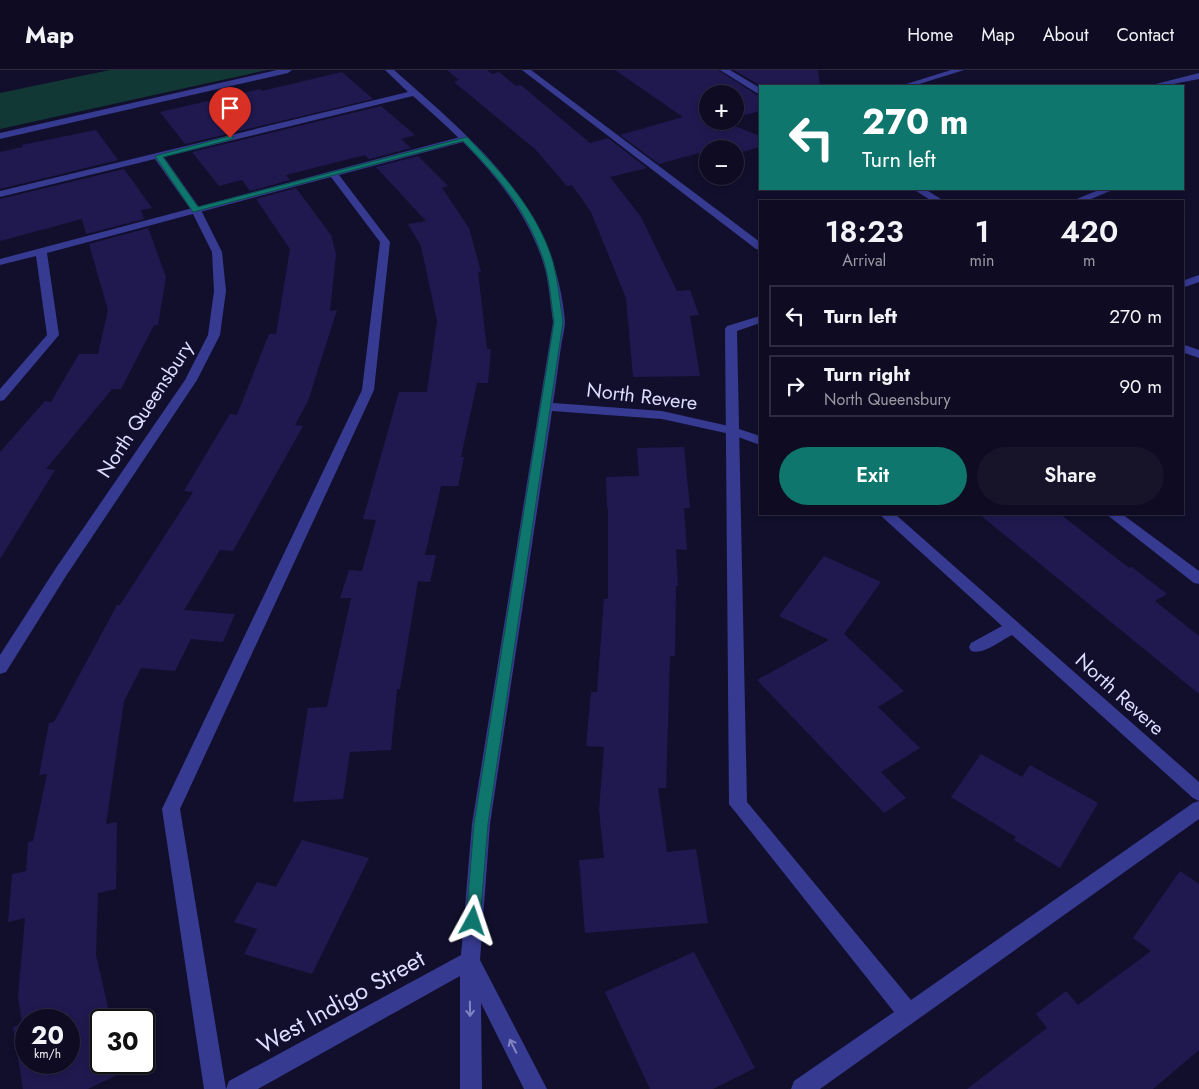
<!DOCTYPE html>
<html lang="en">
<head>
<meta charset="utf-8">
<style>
  :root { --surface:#0e0b22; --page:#17142a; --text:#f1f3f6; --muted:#9b9ba5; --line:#2e2b40; --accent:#0f766e }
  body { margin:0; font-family:Jost,sans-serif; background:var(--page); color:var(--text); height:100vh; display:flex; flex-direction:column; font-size:19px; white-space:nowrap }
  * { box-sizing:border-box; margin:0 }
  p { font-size:16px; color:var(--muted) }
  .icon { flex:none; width:28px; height:28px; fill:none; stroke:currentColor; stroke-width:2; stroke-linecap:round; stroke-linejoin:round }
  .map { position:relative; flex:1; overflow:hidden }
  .panel { position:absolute; left:759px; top:130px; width:425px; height:315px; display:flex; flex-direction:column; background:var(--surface); border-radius:0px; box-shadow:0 2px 8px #0003,0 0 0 1px var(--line) }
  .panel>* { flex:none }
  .hud { position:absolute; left:759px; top:15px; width:425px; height:105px; border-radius:0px; box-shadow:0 2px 8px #0003,0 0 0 1px var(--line); background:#0f766e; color:#fff; overflow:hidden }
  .tools { position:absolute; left:699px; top:15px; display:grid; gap:10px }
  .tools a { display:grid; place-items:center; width:45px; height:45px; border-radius:50%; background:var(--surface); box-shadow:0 2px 8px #0003,0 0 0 1px var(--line); font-size:25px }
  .speed { position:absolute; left:15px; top:939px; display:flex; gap:10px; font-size:25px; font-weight:700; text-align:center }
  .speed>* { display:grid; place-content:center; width:65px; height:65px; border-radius:50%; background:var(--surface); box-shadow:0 2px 8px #0003,0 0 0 1px var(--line); line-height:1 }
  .speed small { font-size:12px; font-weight:400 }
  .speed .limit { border:2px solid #111; border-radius:8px; background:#fff; color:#111 }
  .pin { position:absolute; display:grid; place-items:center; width:42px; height:42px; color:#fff; margin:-51px -21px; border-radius:50% 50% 50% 0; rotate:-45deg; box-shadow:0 0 5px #0007 }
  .pin .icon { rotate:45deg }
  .me { position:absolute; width:55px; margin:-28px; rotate:5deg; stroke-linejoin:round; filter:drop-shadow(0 0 4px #0008) }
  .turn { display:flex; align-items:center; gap:18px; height:105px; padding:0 20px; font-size:22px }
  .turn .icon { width:65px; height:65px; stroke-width:2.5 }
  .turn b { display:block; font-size:35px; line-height:42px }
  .eta { display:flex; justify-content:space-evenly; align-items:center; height:85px; text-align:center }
  .eta b { font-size:30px; font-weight:600; line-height:35px }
  .cta { display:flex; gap:10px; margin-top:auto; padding:10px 20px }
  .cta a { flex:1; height:58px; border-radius:30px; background:var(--accent); color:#fff; font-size:20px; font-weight:600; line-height:58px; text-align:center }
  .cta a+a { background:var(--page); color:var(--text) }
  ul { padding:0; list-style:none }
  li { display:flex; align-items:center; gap:15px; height:62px; margin:0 10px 8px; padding:0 10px; border:2px solid var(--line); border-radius:0px }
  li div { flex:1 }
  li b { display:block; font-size:19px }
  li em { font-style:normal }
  header { display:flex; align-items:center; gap:30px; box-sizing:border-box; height:70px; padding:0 25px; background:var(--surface); border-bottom:1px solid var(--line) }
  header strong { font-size:24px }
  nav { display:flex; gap:28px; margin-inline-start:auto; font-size:18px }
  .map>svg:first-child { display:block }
  .green { fill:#113834 }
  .building { fill:#201950; fill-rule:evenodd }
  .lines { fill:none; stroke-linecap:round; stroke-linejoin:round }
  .lane { fill:#363a90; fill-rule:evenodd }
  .street { fill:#363a90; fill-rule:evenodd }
  .oneway { stroke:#8183c2 }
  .route { fill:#0f766e; stroke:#0a4d48 }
  .labels { text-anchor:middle; stroke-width:5; stroke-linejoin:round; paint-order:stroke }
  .street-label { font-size:20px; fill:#dddcff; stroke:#120f2d }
  .near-street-label { font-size:24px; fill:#dddcff; stroke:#120f2d }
</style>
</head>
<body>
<header>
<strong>Map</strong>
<nav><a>Home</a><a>Map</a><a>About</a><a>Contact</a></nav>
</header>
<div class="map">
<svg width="1199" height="1019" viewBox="0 0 1199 1019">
  <rect width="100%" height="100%" fill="#120f2d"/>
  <polygon class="green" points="110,0 267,0 0,59 0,23"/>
  <g class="building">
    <polygon points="447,0 487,0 492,4 499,2 516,16 521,15 590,73 608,68 647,98 610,107 641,147 677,221 690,220 699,245 690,246 700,306 633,307 626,228 591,142 572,115 567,116 535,79 454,12 459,10"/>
    <polygon points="615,0 718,0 760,27 760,41 735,48 735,24 708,24 708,51 722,51 760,66 760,77 735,84 735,79 708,79 708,89 699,83 659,94 620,65 683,47"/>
    <polygon points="734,0 818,0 820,16 761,16"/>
    <polygon points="342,2 373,29 185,74 160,42 260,19 262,21"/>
    <polygon points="381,36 415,65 401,69 411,78 369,89 365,85 286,105 290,110 250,121 242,110 219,116 192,82"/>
    <polygon points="96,60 118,90 0,119 0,82 23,77 22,75"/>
    <polygon points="418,86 448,116 442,118 469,158 481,202 478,202 487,279 491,279 488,313 477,313 461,387 464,387 458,416 441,416 425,485 436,485 430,512 418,511 400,619 397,619 391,680 350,682 343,729 293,732 308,638 327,637 351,528 340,528 349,500 362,501 376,450 363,449 399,322 427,322 437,251 421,176 408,154 426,151 376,97"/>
    <polygon points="124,99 152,138 141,140 144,149 86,164 82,149 0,171 0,129"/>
    <path d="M 296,118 L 331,165 L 336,184 L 330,241 L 337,240 L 308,331 L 295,355 L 303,356 L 233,481 L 220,480 L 184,540 L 235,544 L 223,572 L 191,569 L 175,601 L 141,598 L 124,631 L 106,754 L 117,752 L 116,819 L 98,823 L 96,885 L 111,950 L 101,950 L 101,992 L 121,992 L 123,1002 L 88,1019 L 23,1019 L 13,957 L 22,953 L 18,927 L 25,848 L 8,852 L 12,804 L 26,801 L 28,772 L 33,771 L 47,704 L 39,705 L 49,653 L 54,652 L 117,535 L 120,535 L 193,422 L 184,421 L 230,344 L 237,345 L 269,264 L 276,264 L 290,179 L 256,129 ZM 26,950 L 69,950 L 69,992 L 26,992 Z"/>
    <polygon points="148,158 166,207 158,255 154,255 121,319 112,319 46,399 55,400 0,489 0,382 45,331 51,332 79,284 98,284 108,240 89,174"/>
    <polygon points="684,377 690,438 684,438 687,480 676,479 678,516 676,516 675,586 670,586 666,718 658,718 667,782 696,779 708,853 585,863 579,790 604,788 599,740 604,677 586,676 591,622 597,622 604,529 608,529 608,438 607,438 606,407 639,406 637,378"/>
    <polygon points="979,444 1060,444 1129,498 1132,497 1167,524 1155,531 1199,566 1199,624"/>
    <polygon points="824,486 881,512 844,564 904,621 878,637 920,678 881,702 906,728 884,743 757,610 829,570 779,546"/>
    <polygon points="981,684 1022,707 1030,695 1098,733 1060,798 1014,770 1016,767 951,727"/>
    <polygon points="302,770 369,788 312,904 244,884 257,859 234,852 257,812 276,817"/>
    <polygon points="1180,801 1199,814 1199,980 1153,1019 967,1019 1047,958 1036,944 1066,921 1078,935 1151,881 1133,868"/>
    <polygon points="694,882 755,998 713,1019 650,1019 605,922"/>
  </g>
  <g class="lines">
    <g class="lane">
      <polygon points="277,0 292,0 288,3 0,69 0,63"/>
      <polygon points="522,0 531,0 760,172 760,180 756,179"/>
      <polygon points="1199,3 1199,9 1163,16 1148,16"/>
      <polygon points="464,66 467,67 467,71 339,105 390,172 374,320 180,739 226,1019 204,1019 162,739 362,320 380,172 331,107 47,183 59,265 4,330 0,331 0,319 47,265 36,186 0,195 0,189"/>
      <polygon points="1199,205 1199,212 1182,218 1182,211"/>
      <polygon points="760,246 760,253 737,261 747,732 911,930 1193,733 1199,731 1199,749 820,1019 791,1019 794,1011 894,942 729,734 725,259 727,256"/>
      <polygon points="1106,444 1122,444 1199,501 1199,514 1194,513"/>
    </g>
    <g class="street">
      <path d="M 385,0 L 394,0 C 476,73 554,133 565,251 C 565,259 562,269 561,277 C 558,296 556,315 553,333 L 662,341 L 733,357 L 760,366 L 760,375 L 730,364 L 662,349 L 552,341 L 490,754 L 480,890 L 547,1019 L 524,1019 L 481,933 L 482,1019 L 460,1019 L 460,906 L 258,1019 L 226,1019 L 229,1011 L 461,885 L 472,754 L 553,252 C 550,232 549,211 543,192 C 520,122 466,73 413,26 L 164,87 L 201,140 L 222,182 L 226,221 L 220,265 L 197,310 L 66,506 L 6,602 L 0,604 L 0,585 L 56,498 L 185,310 L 208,265 L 214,221 L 212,182 L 191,140 L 155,89 L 0,127 L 0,121 L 408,22 Z"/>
      <polygon points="720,0 730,0 760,18 760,25"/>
      <polygon points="951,0 964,0 913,16 900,16"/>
      <polygon points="913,119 925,119 944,131 932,131"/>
      <polygon points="1101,119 1115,119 1086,131 1072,131"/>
      <polygon points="1182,274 1199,280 1199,288 1182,282"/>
      <path d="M 879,444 L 895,444 L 1199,712 L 1199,731 L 1193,728 L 1012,565 C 1000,571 984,585 971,581 L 969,577 L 971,573 L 1002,556 Z"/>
    </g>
  </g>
  <defs><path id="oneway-shaft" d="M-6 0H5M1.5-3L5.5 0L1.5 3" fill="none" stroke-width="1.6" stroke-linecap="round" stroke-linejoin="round" transform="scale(1.25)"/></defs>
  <g class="oneway">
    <use href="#oneway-shaft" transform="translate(470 939) rotate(89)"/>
    <use href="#oneway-shaft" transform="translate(513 976) rotate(-117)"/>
  </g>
  <path class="route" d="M 230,66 L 233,66 L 233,69 L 163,87 L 198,137 L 467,67 C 503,104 538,142 553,192 C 558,211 560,233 563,252 L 488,754 L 480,851 L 478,856 L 473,858 L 468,856 L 466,851 L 474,754 L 554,252 C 551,233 550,211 544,192 C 528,141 499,108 463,71 L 193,142 L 155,86 Z"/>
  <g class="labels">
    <g class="street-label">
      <text transform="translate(642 326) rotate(7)" y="7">North Revere</text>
      <text transform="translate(145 339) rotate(-57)" y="7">North Queensbury</text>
      <text transform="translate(1120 624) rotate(42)" y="7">North Revere</text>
    </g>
    <g class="near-street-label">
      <text transform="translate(341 932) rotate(-29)" y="8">West Indigo Street</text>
    </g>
  </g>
</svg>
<div class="tools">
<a>+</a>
<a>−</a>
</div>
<div class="speed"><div>20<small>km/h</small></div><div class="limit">30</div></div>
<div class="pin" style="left:230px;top:68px;background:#d93025"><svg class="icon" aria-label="arrive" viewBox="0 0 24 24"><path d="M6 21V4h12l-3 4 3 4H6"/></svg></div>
<svg class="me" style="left:473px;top:851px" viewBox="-20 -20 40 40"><path d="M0-17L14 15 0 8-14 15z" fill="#0f766e" stroke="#fff" stroke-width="4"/></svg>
<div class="hud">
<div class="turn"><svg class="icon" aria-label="left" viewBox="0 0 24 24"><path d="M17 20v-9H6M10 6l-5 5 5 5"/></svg><div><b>270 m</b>Turn left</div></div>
</div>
<section class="panel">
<div class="eta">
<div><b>18:23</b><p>Arrival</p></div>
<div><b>1</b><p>min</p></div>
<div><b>420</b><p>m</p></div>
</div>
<ul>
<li><svg class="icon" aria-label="left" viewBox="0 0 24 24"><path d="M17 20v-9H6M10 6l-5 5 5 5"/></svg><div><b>Turn left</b></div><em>270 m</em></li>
<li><svg class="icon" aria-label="right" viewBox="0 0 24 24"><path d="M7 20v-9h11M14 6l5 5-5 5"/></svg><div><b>Turn right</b><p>North Queensbury</p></div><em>90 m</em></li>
</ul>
<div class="cta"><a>Exit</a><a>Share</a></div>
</section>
</div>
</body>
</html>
